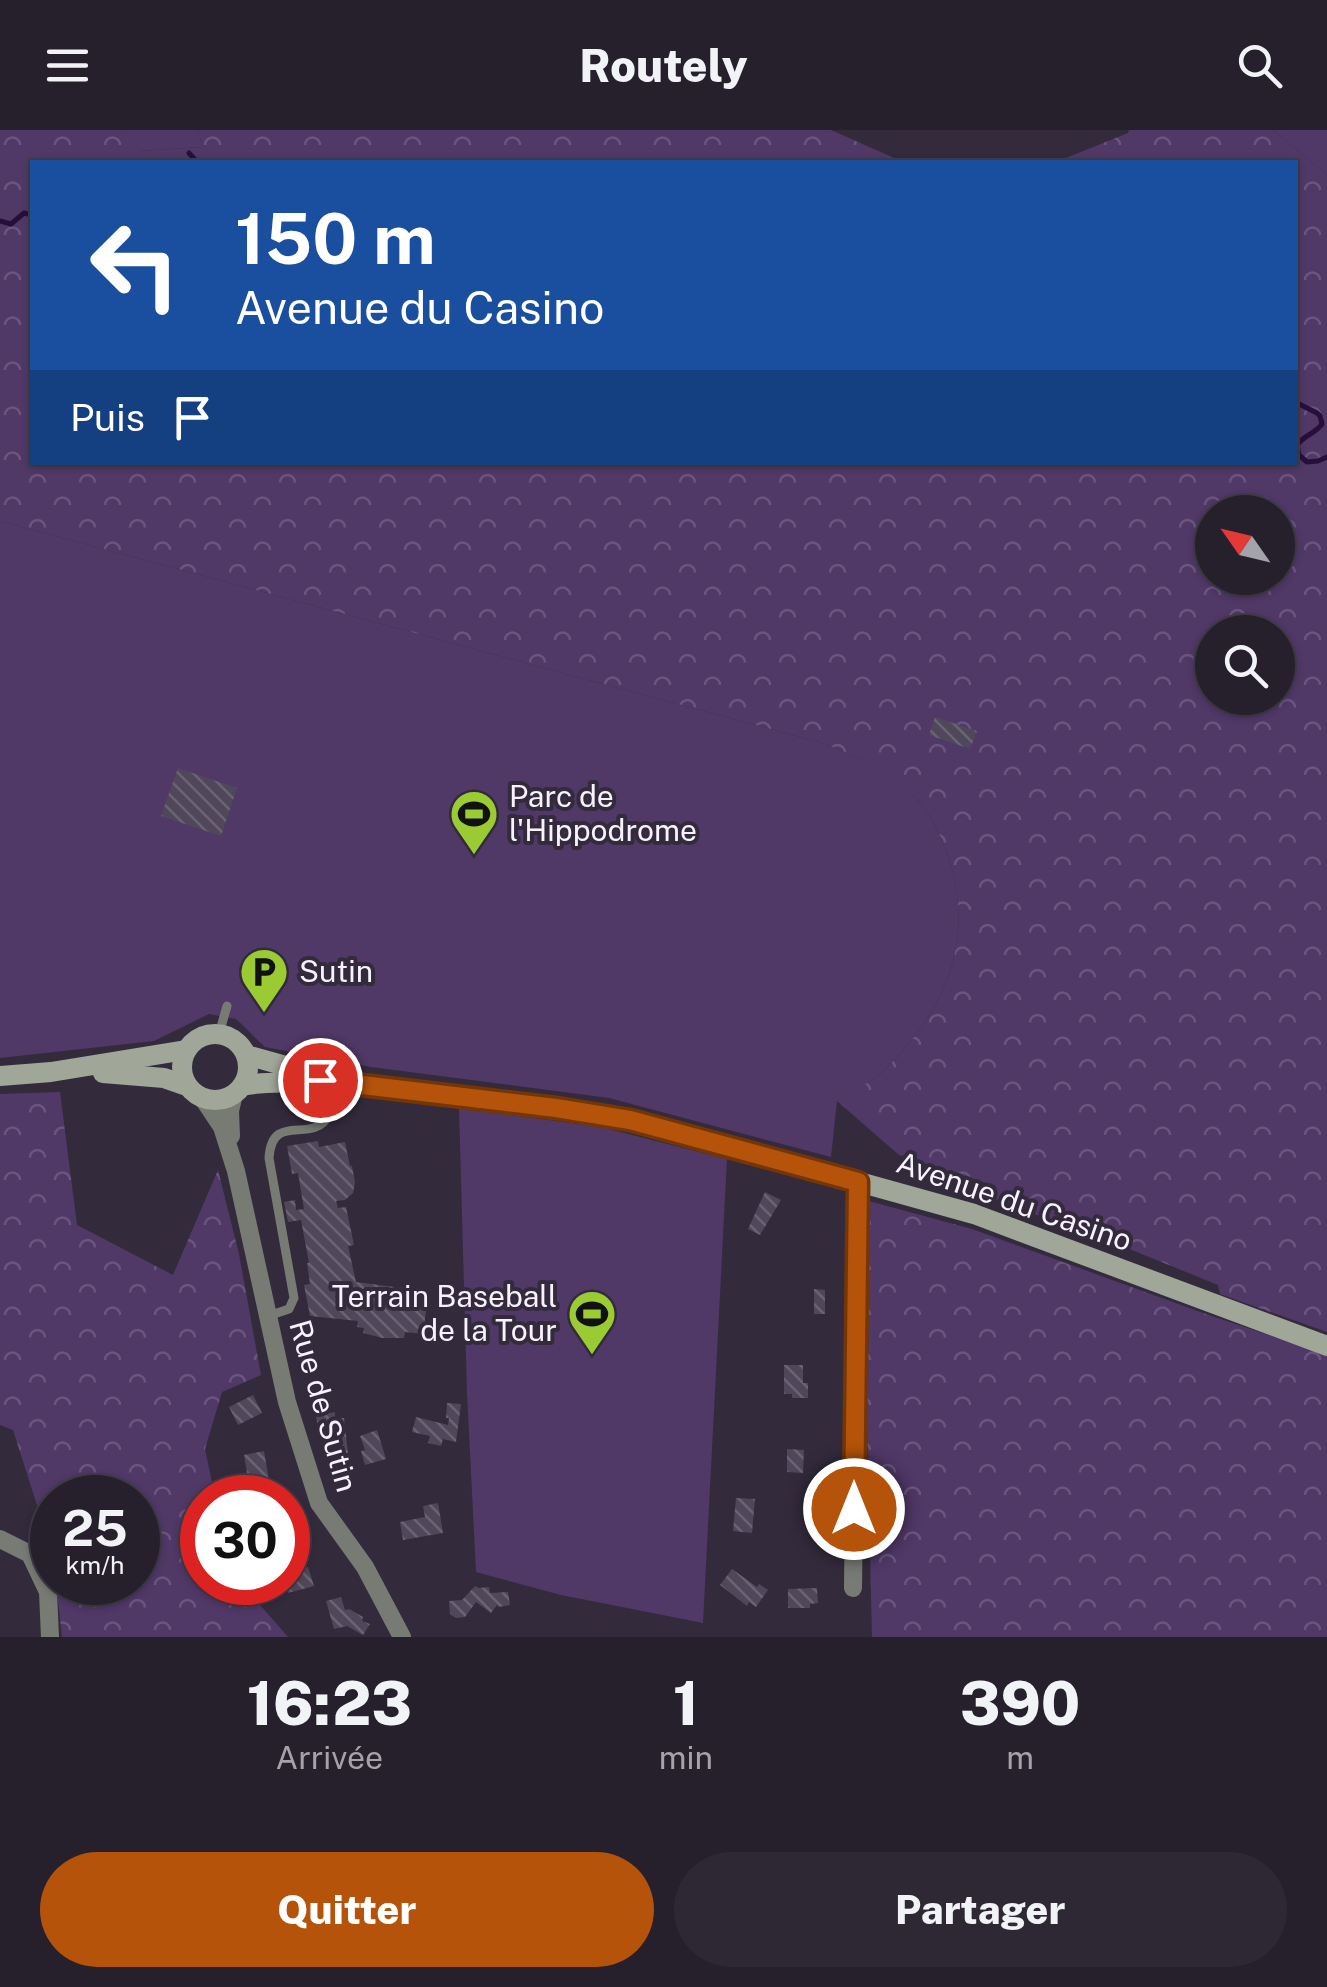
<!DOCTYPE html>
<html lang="fr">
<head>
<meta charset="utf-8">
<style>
  :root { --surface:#26202d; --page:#2e2835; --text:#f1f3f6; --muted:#a4a3aa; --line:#423e49; --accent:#b45309 }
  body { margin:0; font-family:"Public Sans",sans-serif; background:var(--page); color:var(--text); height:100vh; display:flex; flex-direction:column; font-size:38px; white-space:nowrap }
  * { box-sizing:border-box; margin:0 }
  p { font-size:32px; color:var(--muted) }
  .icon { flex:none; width:55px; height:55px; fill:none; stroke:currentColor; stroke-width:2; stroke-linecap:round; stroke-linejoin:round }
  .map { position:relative; height:1507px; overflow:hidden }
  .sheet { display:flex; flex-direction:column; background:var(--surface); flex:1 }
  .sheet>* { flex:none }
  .hud { position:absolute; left:30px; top:30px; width:1268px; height:305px; border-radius:0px; box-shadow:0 2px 8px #0004,0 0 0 2px var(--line); background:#1a4fa0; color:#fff; overflow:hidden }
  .needle { width:65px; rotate:304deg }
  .fabs { position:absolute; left:1195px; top:365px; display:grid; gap:20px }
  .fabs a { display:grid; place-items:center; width:100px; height:100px; border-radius:50%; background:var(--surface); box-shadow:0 2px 8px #0004,0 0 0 2px var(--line); font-size:50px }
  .speed { position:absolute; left:30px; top:1345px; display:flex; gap:20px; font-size:50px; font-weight:700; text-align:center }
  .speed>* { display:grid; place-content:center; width:130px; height:130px; border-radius:50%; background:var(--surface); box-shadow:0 2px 8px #0004,0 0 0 2px var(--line); line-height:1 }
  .speed small { font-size:25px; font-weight:400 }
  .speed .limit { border:15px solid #d22; background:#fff; color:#111 }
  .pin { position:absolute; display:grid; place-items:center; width:85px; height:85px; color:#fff; margin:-42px; border:5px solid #fff; border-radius:50%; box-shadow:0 2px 10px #0007 }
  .me { position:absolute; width:110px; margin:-55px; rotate:0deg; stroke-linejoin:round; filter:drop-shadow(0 0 8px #0008) }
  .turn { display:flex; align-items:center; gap:35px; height:210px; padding:0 40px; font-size:45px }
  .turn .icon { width:130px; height:130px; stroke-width:2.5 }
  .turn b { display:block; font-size:70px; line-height:85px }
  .then { display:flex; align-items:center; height:95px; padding:0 40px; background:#0003; gap:20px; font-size:38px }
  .eta { display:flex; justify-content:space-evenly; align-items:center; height:170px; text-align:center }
  .eta b { font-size:60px; font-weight:800; line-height:70px }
  .cta { display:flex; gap:20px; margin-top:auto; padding:20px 40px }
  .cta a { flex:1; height:115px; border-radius:60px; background:var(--accent); color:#fff; font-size:40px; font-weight:800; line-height:115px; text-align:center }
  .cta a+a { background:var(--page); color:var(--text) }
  header { display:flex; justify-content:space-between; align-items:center; height:130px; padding:0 40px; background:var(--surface); font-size:45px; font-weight:800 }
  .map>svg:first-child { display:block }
  .grass { fill:#503867 }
  .forest { fill:url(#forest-crowns); fill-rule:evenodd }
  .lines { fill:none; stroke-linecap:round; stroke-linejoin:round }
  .stream { stroke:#280e3b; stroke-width:5 }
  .building { fill:url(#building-back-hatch) }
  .lane { stroke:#787b73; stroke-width:9 }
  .street { stroke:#787b73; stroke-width:18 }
  .secondary { stroke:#a0a698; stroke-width:20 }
  .route-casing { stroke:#753606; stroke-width:25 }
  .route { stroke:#b45309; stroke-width:18 }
  .labels { text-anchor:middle; stroke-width:8; stroke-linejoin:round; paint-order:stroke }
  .poi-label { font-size:30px; fill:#f7f2fd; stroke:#332b3c; text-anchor:start }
  .street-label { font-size:30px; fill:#f7f2fd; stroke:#332b3c }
</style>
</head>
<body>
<header><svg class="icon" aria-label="menu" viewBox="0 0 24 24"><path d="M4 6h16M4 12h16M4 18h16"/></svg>Routely<svg class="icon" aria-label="search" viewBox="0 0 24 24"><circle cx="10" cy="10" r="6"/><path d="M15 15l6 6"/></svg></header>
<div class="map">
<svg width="1327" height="1507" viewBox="0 0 1327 1507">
  <defs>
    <pattern id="forest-crowns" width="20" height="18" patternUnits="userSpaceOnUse" patternTransform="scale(2.5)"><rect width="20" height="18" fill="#503867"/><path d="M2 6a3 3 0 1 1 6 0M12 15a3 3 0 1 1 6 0" fill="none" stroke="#6a557e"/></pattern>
    <pattern id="building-back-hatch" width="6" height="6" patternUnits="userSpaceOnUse" patternTransform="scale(2.5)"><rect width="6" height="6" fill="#50485a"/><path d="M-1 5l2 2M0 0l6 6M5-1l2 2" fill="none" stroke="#6a6373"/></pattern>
  </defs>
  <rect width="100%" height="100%" fill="#332b3c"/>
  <g class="grass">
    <polygon points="123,0 196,0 204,17 138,21"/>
    <polygon points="1273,0 1327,0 1327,45"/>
    <path d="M 0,391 L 826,614 C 860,628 891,643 917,670 C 931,683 940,705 947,723 C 977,810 946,881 882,942 C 869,954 852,962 837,971 L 831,1027 L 609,968 L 371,937 L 265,917 L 236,889 L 209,884 L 154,911 L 0,928 Z"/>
    <polygon points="459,978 601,997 727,1029 703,1493 561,1465 476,1442 467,1263"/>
  </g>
  <g class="forest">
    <path d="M 0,0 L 123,0 L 139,21 L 204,17 L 196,0 L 831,0 L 903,32 L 32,32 L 32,332 L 1295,332 L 1295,32 L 1056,32 L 1128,3 L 1129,0 L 1273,0 L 1327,45 L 1327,1202 L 1220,1164 L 1218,1155 L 1127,1118 L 991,1068 L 996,1056 L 899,1025 L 837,971 C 851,962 869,954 882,942 C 946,881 977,810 947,723 C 940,705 931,683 917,670 C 890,643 860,628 826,614 L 0,391 ZM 1212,382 L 1278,382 L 1278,448 L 1212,448 ZM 1212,502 L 1278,502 L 1278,568 L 1212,568 Z"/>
    <polygon points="60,962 77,1095 173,1145 218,1040 239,1124 261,1245 222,1262 205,1319 215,1367 202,1368 202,1452 241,1453 288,1507 62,1507 56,1453 138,1452 138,1368 52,1368 52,1422 13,1300 0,1295 0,964"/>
    <polygon points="865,1070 972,1099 1203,1183 1327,1225 1327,1507 872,1507 864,1169"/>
  </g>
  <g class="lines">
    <g class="stream">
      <polyline points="189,23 197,32"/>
      <polyline points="0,91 11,94 24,83 32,85"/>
      <path d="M 1295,272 L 1317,283 L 1320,286 L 1322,294 C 1315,304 1304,305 1297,315 L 1299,325 L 1307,332 L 1318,331 L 1327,327"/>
    </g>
  </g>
  <g class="building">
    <polygon points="935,587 977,601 970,619 929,605"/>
    <polygon points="178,638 237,658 221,706 161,686"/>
    <polygon points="318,1011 319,1017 345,1012 350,1036 352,1036 355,1052 353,1063 345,1070 336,1071 338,1078 346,1077 354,1115 348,1116 356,1152 425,1161 425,1166 428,1166 423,1204 405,1202 404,1208 382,1208 363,1203 364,1198 357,1197 358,1191 310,1186 304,1155 310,1154 307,1133 309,1133 301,1090 288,1092 284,1072 295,1070 296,1080 304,1079 298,1043 292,1044 287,1016"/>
    <polygon points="765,1062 781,1070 760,1105 748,1099"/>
    <polygon points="814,1159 825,1160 825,1184 814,1184"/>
    <polygon points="784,1235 803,1235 803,1253 808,1253 808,1268 792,1268 792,1264 784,1264"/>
    <polygon points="253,1265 262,1283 238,1295 229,1277"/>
    <polygon points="447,1273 461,1274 456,1312 443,1309 441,1316 428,1313 430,1306 412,1302 416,1287 448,1295 449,1288 446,1288"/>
    <polygon points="330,1280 330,1283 335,1282 335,1289 344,1288 348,1323 329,1324 328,1306 320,1306 315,1281"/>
    <polygon points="377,1300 386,1329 365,1335 361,1321 365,1320 360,1306"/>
    <polygon points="787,1319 804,1320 803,1343 787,1342"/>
    <polygon points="264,1321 270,1356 253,1359 253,1363 242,1365 239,1344 247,1343 244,1325"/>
    <polygon points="736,1368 755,1369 752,1403 733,1401"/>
    <polygon points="438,1373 443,1403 403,1410 400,1392 425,1387 423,1376"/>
    <polygon points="308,1437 314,1456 288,1463 286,1452 288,1442"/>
    <polygon points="732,1439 757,1457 759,1454 768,1460 756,1477 749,1472 747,1476 720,1455"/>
    <polygon points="475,1456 479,1458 489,1457 490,1463 508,1462 510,1475 499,1477 497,1475 491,1483 476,1472 465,1487 456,1488 450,1484 449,1471 462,1470"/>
    <polygon points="817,1458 818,1473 810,1474 810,1478 788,1478 788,1459"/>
    <polygon points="341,1467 345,1480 349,1479 363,1487 362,1491 370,1494 363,1505 347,1496 334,1499 326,1471"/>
  </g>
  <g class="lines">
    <g class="lane">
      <polyline points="219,904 227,876"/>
      <path d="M 268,1186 L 289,1179 L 294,1168 L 269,1028 C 272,980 312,1016 329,985 C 334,976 334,963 336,952"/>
    </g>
    <g class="street">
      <polyline points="202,967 222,997 236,1041 287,1272 319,1373 365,1437 402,1507"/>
      <polyline points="231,1006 230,981 234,964"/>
      <polyline points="0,1409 30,1424 48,1462 50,1507"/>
      <polyline points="853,1458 858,1052"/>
    </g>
    <g class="secondary">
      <circle cx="215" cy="937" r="33"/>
      <polyline points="246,925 307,942 319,949"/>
      <polyline points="103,943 164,948 187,956"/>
      <polyline points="0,946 51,942 186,920"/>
      <path d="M 242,956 C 268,950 294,955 320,950 L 556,978 L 630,990 L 762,1025 L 974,1084 L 1327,1216"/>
    </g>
  </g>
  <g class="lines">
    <g class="route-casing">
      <polyline id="route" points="320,950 556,978 630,990 858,1052 854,1379"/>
    </g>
    <use href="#route" class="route"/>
  </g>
  <defs>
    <g id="stadium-pin" transform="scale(2.5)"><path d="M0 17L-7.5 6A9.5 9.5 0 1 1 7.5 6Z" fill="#9bcb33" stroke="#332b3c"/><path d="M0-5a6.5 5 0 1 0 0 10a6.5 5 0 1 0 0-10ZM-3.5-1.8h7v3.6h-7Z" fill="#111"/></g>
    <g id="parking-pin" transform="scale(2.5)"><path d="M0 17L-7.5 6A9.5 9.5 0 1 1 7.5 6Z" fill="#9bcb33" stroke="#332b3c"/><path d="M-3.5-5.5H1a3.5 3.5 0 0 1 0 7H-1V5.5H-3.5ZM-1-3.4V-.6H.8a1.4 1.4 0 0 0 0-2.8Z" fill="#111"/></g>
  </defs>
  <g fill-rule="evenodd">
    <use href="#stadium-pin" x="474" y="684"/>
    <use href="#parking-pin" x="264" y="842"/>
    <use href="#stadium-pin" x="592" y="1184"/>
  </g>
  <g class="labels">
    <g class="poi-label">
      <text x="509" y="677">Parc de<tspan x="509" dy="34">l'Hippodrome</tspan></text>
      <text x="299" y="852">Sutin</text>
      <text x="557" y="1177" text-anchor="end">Terrain Baseball<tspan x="557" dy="34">de la Tour</tspan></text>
    </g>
    <g class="street-label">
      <text transform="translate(1014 1072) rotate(19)" y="10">Avenue du Casino</text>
      <text transform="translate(323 1276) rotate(74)" y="10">Rue de Sutin</text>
    </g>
  </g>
</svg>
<div class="fabs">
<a><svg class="needle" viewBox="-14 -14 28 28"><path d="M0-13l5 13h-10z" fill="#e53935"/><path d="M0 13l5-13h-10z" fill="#a4a3aa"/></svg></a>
<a><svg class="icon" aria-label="search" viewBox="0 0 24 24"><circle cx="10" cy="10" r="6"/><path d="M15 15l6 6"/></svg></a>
</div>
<div class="speed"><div>25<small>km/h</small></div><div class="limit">30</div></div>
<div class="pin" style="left:320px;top:950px;background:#d93025"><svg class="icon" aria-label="arrive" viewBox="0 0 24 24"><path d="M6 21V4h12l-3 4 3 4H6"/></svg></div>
<svg class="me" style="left:854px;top:1379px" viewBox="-20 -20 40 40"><circle r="17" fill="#b45309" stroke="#fff" stroke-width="3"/><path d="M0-11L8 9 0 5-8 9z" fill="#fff"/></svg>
<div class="hud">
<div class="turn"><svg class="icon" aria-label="left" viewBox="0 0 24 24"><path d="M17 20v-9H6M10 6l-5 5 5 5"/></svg><div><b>150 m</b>Avenue du Casino</div></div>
<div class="then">Puis<svg class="icon" aria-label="arrive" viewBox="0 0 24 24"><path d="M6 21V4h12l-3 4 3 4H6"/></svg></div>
</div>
</div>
<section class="sheet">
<div class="eta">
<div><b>16:23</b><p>Arrivée</p></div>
<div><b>1</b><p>min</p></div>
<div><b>390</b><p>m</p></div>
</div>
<div class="cta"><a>Quitter</a><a>Partager</a></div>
</section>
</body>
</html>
